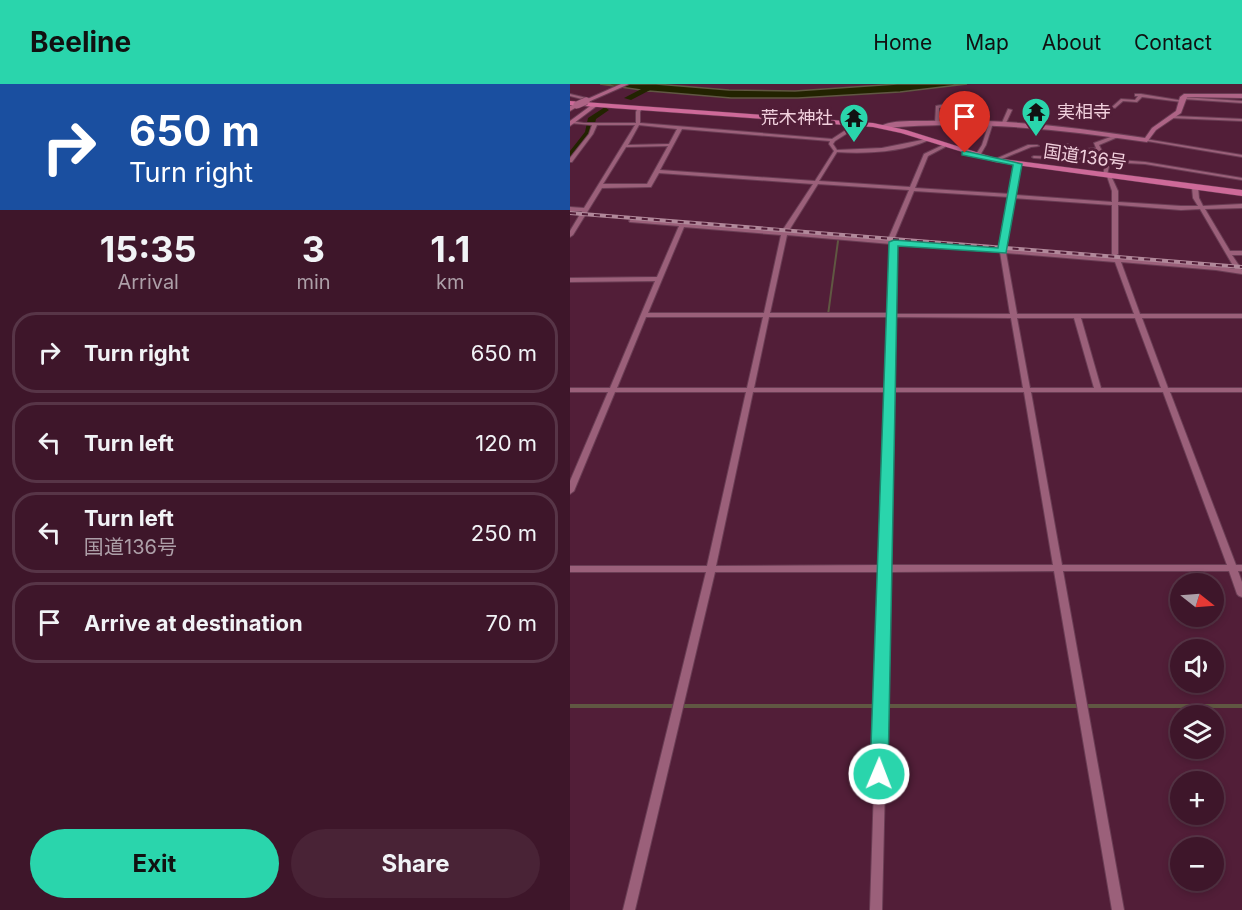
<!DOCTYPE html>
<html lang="en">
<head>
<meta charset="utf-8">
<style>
  :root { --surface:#3e162a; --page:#492336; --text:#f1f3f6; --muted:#ad9fa8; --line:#573547; --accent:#2ad5ac }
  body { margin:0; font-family:Inter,"Noto Sans JP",sans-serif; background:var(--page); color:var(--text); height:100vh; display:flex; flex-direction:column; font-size:22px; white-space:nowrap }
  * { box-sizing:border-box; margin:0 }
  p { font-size:20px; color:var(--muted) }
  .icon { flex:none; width:33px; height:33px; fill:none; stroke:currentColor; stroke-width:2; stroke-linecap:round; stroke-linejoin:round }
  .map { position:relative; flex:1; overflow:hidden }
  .sheet { display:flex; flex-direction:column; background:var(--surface); width:570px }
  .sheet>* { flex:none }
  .banner { background:#1a4fa0; color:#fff; overflow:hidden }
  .needle { width:39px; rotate:107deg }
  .controls { position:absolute; left:600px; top:489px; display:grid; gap:12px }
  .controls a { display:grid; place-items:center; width:54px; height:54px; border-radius:50%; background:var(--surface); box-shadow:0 3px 9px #0003,0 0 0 2px var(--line); font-size:30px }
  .pin { position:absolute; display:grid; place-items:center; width:51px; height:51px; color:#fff; margin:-62px -26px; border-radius:50% 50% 50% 0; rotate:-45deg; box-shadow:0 0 6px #0007 }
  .pin .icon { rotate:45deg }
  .me { position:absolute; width:66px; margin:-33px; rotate:1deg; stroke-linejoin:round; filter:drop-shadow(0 0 4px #0008) }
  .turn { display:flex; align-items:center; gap:21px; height:126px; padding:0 30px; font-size:27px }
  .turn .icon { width:78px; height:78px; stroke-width:2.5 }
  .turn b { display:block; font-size:42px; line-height:51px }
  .eta { display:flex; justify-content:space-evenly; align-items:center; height:102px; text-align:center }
  .eta b { font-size:36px; font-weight:700; line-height:42px }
  .button { display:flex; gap:12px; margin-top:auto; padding:12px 30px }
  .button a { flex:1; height:69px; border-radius:36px; background:var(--accent); color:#111; font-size:24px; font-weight:700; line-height:69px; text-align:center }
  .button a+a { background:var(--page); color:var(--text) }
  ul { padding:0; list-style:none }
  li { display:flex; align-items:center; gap:18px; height:81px; margin:0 12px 9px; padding:0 18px; border:3px solid var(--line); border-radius:24px }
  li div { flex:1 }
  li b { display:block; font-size:22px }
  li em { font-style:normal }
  header { display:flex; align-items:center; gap:36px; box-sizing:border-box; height:84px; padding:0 30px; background:var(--accent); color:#111 }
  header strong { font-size:28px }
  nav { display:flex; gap:33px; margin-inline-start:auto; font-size:21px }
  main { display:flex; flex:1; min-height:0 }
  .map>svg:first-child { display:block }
  .water { fill:#222300; stroke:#605742; stroke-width:1.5 }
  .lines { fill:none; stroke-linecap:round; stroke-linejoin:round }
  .stream-far1 { stroke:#605742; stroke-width:2 }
  .stream { stroke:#605742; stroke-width:4 }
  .river { fill:#222300; fill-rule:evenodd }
  .minor-casing { stroke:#6a3d54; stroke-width:2 }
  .secondary-casing { stroke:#6a3d54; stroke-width:2 }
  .trunk-casing { stroke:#6a3d54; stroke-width:1 }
  .minor { fill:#9b607a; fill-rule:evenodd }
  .secondary { fill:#ae6486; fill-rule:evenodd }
  .trunk { fill:#ce6a99; fill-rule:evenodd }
  .rail-casing { stroke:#b1889a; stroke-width:4 }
  .rail { stroke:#521e38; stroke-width:2; stroke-dasharray:6; stroke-linecap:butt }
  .secondary-bridge-casing { stroke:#6a3d54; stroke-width:8; stroke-linecap:butt }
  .secondary-bridge { stroke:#ae6486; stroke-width:7 }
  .route { fill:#2ad5ac; stroke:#1b8a70; stroke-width:1.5 }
  .labels { text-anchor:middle; stroke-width:6; stroke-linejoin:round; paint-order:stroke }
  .far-poi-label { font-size:18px; fill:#f1d0dd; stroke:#521e38; text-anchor:start }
  .far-street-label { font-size:18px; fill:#f1d0dd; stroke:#521e38 }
</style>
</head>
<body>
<header>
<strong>Beeline</strong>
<nav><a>Home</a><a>Map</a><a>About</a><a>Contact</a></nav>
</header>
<main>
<section class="sheet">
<div class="banner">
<div class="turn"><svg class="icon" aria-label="right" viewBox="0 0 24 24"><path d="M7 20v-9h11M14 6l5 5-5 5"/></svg><div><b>650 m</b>Turn right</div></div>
</div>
<div class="eta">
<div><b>15:35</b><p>Arrival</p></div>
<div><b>3</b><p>min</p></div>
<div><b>1.1</b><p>km</p></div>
</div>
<ul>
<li><svg class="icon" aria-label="right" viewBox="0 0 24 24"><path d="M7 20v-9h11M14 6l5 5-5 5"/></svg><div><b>Turn right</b></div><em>650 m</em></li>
<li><svg class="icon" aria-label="left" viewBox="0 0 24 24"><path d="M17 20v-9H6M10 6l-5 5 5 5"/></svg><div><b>Turn left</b></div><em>120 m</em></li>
<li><svg class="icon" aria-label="left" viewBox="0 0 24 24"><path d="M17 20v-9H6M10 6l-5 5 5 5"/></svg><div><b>Turn left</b><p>国道136号</p></div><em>250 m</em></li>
<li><svg class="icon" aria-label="arrive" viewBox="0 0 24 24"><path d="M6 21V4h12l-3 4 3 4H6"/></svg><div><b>Arrive at destination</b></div><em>70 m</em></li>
</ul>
<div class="button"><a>Exit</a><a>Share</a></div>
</section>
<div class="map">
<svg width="672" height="826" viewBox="0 0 672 826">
  <rect width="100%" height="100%" fill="#521e38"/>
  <polygon class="water" points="30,0 86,0 159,6 225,7 327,0 397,0 330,8 228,14 161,14 79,7 69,8 71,6"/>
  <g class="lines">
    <polyline class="stream-far1" points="258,231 268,157"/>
    <polyline class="stream" points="0,622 672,622"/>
    <g class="river">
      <polygon points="79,1 86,3 61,16 54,14"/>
      <polygon points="35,23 39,26 26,35 23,48 3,75 0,76 0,67 15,48 18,34"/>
    </g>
    <g class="minor-casing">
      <g id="minor">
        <polygon points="0,10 21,15 22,16 20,17 0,12"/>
        <polygon points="565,10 571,10 614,17 612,18 572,13 567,18 553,17 545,24 542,23 551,15 565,16 568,12 565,12"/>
        <polygon points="612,13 672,17 672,19 613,15"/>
        <polygon points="388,17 389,19 369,24 369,39 365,40 366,22"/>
        <path d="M 68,23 L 72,24 L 70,28 L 70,39 L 262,55 L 288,38 L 292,38 L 292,40 L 265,57 L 263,60 L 267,66 L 312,64 L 357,55 L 359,56 C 333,68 296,70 267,68 L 249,97 L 340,103 L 354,70 L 373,61 L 375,61 L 375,63 L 358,72 L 345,104 L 440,110 L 446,80 L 448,79 L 450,80 L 445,111 L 542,118 L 542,107 L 537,92 L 533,91 L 535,82 L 533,78 L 464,74 L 462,73 L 464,72 L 531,75 L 527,66 L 503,68 L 494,61 L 498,60 L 504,66 L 526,64 L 524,59 L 546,51 L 548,52 L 548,53 L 529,61 L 536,75 L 575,78 L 672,94 L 672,96 L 575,80 L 538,78 L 539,82 L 537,91 L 541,92 L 548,107 L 548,118 L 611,122 L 628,122 L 623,114 L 622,103 L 625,101 L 628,103 L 629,114 L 633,122 L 672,120 L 672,124 L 635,125 L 660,167 L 672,167 L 672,171 L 662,171 L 672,186 L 672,190 L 646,186 L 551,178 L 570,230 L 672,230 L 672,234 L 572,234 L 598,304 L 672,304 L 672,308 L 600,308 L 666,481 L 672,481 L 672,487 L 668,487 L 672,498 L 672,513 L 669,512 L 667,510 L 659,487 L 493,487 L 554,826 L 542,826 L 484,487 L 320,488 L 312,826 L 300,826 L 311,488 L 145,488 L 65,826 L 53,826 L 136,488 L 0,488 L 0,482 L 137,482 L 176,308 L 45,308 L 4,407 L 0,410 L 0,397 L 38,308 L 0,308 L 0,304 L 40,304 L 85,197 L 0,198 L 0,194 L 87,193 L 109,142 L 60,138 L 59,137 L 62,135 L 212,147 L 243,100 L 89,89 L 81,103 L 32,104 L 3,151 L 0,153 L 0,147 L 12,127 L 0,127 L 0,123 L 14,124 L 65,41 L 27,41 L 23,50 L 2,78 L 0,78 L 0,74 L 19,50 L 22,41 L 0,39 L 0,37 L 14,39 L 66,39 L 66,28 ZM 69,41 L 107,45 L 99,60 L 58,61 ZM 112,45 L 260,57 L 259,60 L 264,67 L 245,97 L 90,86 ZM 98,62 L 77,100 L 33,100 L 56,63 ZM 248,100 L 339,106 L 319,153 L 322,155 L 325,153 L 344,107 L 439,113 L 429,165 L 218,148 ZM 444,114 L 542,121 L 542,170 L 545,172 L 548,170 L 548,121 L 611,126 L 630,125 L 665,185 L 646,182 L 435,165 ZM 114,143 L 211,151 L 194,229 L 78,229 ZM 217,151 L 321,160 L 319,229 L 200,229 ZM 327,160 L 430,168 L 440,230 L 325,230 ZM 436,169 L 545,178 L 564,230 L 447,230 ZM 76,233 L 193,233 L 177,304 L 47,304 ZM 199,233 L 319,233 L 317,304 L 184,304 ZM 325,233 L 441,234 L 453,304 L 324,304 ZM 447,234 L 504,234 L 524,304 L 460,304 ZM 511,234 L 565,234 L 591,304 L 531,304 ZM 183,308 L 316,308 L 311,481 L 146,482 ZM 324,308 L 454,308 L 483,481 L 320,481 ZM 461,308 L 593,308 L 657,481 L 492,481 Z"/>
        <polygon points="438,25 442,26 435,41 431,41"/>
        <polygon points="603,32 672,35 672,37 601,34 601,33"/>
        <polygon points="373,37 377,37 382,45 382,46 378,46"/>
        <polygon points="421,38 423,39 416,61 409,73 405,73 405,72 412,61 419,39"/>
        <polygon points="575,55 672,71 672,73 577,57 575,57"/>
        <polygon points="458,61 467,61 469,62 461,63 427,77 423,76"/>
      </g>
    </g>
    <g class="secondary-casing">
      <g id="secondary">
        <polygon points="51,0 59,0 18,18 13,17"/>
        <path d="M 614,10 L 672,10 L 672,14 L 617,13 L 611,29 L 586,46 L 577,58 C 489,45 403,36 314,44 L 311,42 C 322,36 342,37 356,37 C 430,34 502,43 575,54 L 582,44 L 606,27 L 610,13 Z"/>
        <polygon points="5,20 10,21 0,27 0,22"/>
        <polygon points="23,20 28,21 0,42 0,37"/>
      </g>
    </g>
    <g class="trunk-casing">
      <polygon id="trunk" points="0,17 303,39 336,46 425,74 672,106 672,112 425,78 331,49 303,43 0,21"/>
    </g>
    <use href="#minor" class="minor"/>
    <use href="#secondary" class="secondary"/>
    <use href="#trunk" class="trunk"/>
    <g class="rail-casing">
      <polyline id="rail" points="0,129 672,183"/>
    </g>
    <use href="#rail" class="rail"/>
    <g class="secondary-bridge-casing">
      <polyline id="secondary-bridge" points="7,21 16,17"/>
    </g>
    <use href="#secondary-bridge" class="secondary-bridge"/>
  </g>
  <polygon class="route" points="395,67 452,80 436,169 328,162 318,690 315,695 309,698 302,695 300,690 319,158 324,156 428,164 443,81 392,71 392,68"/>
  <defs>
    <g id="temple-pin" transform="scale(1.5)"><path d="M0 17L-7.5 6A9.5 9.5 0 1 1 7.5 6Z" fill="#2ad5ac" stroke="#521e38"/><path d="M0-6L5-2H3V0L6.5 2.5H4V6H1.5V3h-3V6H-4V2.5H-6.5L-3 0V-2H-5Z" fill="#111"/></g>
  </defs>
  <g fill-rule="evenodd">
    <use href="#temple-pin" x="466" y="28"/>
    <use href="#temple-pin" x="284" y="34"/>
  </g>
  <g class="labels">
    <g class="far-poi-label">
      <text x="487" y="34">実相寺</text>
      <text x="263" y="40" text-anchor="end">荒木神社</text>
    </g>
    <g class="far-street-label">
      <text transform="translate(515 73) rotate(8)" y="6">国道136号</text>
    </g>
  </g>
</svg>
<div class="controls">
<a><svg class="needle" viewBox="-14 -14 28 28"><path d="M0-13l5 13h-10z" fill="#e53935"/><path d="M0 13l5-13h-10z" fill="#ad9fa8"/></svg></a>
<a><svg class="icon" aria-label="sound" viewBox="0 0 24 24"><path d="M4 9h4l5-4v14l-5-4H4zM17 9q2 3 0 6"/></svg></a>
<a><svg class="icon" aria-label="layers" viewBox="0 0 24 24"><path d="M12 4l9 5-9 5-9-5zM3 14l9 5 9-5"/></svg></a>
<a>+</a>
<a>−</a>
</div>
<div class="pin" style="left:395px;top:69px;background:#d93025"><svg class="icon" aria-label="arrive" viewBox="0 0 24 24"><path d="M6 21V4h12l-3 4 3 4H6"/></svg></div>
<svg class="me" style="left:309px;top:690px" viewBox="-20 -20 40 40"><circle r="17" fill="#2ad5ac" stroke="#fff" stroke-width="3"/><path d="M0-11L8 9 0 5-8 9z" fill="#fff"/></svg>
</div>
</main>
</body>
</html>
